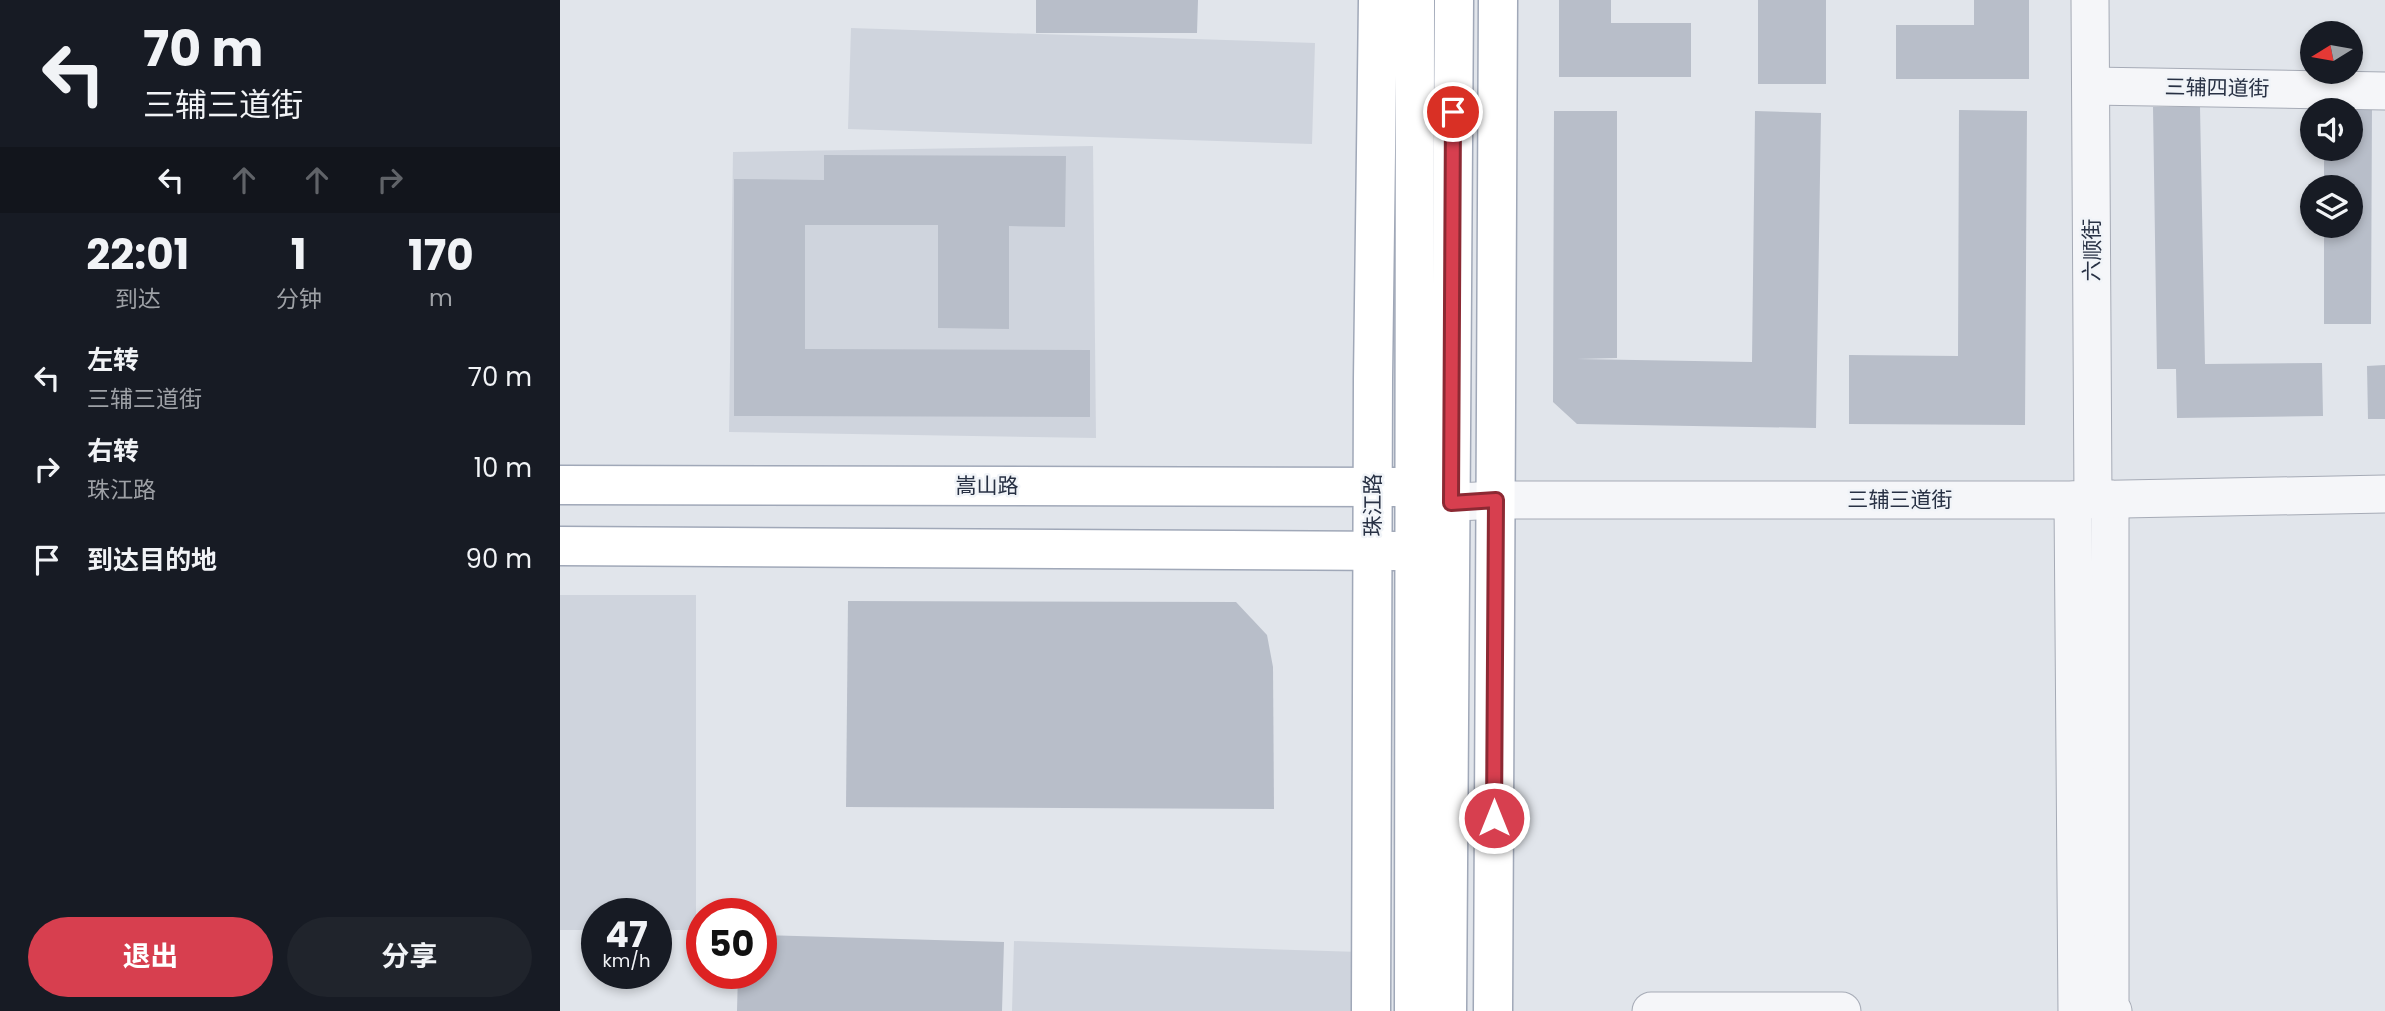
<!DOCTYPE html>
<html lang="zh">
<head>
<meta charset="utf-8">
<style>
  :root { --surface:#171b24; --page:#20242c; --text:#f1f3f6; --muted:#9ea1a6; --accent:#d73f4f }
  body { margin:0; font-family:Poppins,"Noto Sans SC",sans-serif; background:var(--page); color:var(--text); height:100vh; display:flex; flex-direction:column; font-size:26px; white-space:nowrap }
  * { box-sizing:border-box; margin:0 }
  p { font-size:23px; color:var(--muted) }
  .icon { flex:none; width:38px; height:38px; fill:none; stroke:currentColor; stroke-width:2; stroke-linecap:round; stroke-linejoin:round }
  .map { position:relative; flex:1; overflow:hidden }
  .sheet { display:flex; flex-direction:column; background:var(--surface); width:560px }
  .sheet>* { flex:none }
  .top-card { background:#171b24; color:var(--text); overflow:hidden }
  .needle { width:46px; rotate:259deg }
  .fabs { position:absolute; left:1740px; top:21px; display:grid; gap:14px }
  .fabs a { display:grid; place-items:center; width:63px; height:63px; border-radius:50%; background:var(--surface); box-shadow:0 4px 10px #0003; font-size:35px }
  .speed { position:absolute; left:21px; top:898px; display:flex; gap:14px; font-size:35px; font-weight:700; text-align:center }
  .speed>* { display:grid; place-content:center; width:91px; height:91px; border-radius:50%; background:var(--surface); box-shadow:0 4px 10px #0003; line-height:1 }
  .speed small { font-size:18px; font-weight:400 }
  .speed .limit { border:10px solid #d22; background:#fff; color:#111 }
  .pin { position:absolute; display:grid; place-items:center; width:60px; height:60px; color:#fff; margin:-30px; border:4px solid #fff; border-radius:50%; box-shadow:0 2px 7px #0007 }
  .me { position:absolute; width:77px; margin:-38px; rotate:0deg; stroke-linejoin:round; filter:drop-shadow(0 0 5px #0008) }
  .turn { display:flex; align-items:center; gap:24px; height:147px; padding:0 28px; font-size:32px }
  .turn .icon { width:91px; height:91px; stroke-width:2.5 }
  .turn b { display:block; font-size:49px; line-height:60px }
  .lanes { display:flex; align-items:center; height:66px; padding:0 28px; background:#0003; justify-content:center; gap:35px; direction:ltr }
  .lanes .off { opacity:.35 }
  .eta { display:flex; justify-content:space-evenly; align-items:center; height:119px; text-align:center }
  .eta b { font-size:42px; font-weight:700; line-height:49px }
  .primary-button { display:flex; gap:14px; margin-top:auto; padding:14px 28px }
  .primary-button a { flex:1; height:80px; border-radius:42px; background:var(--accent); color:#fff; font-size:28px; font-weight:700; line-height:80px; text-align:center }
  .primary-button a+a { background:var(--page); color:var(--text) }
  ul { padding:0; list-style:none }
  li { display:flex; align-items:center; gap:21px; height:91px; padding:0 28px }
  li div { flex:1 }
  li b { display:block; font-size:26px }
  li em { font-style:normal }
  main { display:flex; flex:1; min-height:0 }
  .map>svg:first-child { display:block }
  .built { fill:#cfd4dd }
  .building { fill:#b8bec9 }
  .lines { fill:none; stroke-linecap:round; stroke-linejoin:round }
  .minor-casing { stroke:#a6abb6; stroke-width:39 }
  .major-casing { stroke:#a0a8b8; stroke-width:41 }
  .minor { stroke:#f5f6f9; stroke-width:37 }
  .major { stroke:#fff; stroke-width:38 }
  .route-casing { stroke:#8c2933; stroke-width:18 }
  .route { stroke:#d73f4f; stroke-width:12 }
  .labels { text-anchor:middle; stroke-width:5; stroke-linejoin:round; paint-order:stroke }
  .street-label { font-size:21px; fill:#283144; stroke:#f1f4f8 }
</style>
</head>
<body>
<main>
<section class="sheet">
<div class="top-card">
<div class="turn"><svg class="icon" aria-label="left" viewBox="0 0 24 24"><path d="M17 20v-9H6M10 6l-5 5 5 5"/></svg><div><b>70 m</b>三辅三道街</div></div>
<div class="lanes"><svg class="icon" aria-label="left" viewBox="0 0 24 24"><path d="M17 20v-9H6M10 6l-5 5 5 5"/></svg><svg class="icon off" aria-label="ahead" viewBox="0 0 24 24"><path d="M12 20V5M6 11l6-6 6 6"/></svg><svg class="icon off" aria-label="ahead" viewBox="0 0 24 24"><path d="M12 20V5M6 11l6-6 6 6"/></svg><svg class="icon off" aria-label="right" viewBox="0 0 24 24"><path d="M7 20v-9h11M14 6l5 5-5 5"/></svg></div>
</div>
<div class="eta">
<div><b>22:01</b><p>到达</p></div>
<div><b>1</b><p>分钟</p></div>
<div><b>170</b><p>m</p></div>
</div>
<ul>
<li><svg class="icon" aria-label="left" viewBox="0 0 24 24"><path d="M17 20v-9H6M10 6l-5 5 5 5"/></svg><div><b>左转</b><p>三辅三道街</p></div><em>70 m</em></li>
<li><svg class="icon" aria-label="right" viewBox="0 0 24 24"><path d="M7 20v-9h11M14 6l5 5-5 5"/></svg><div><b>右转</b><p>珠江路</p></div><em>10 m</em></li>
<li><svg class="icon" aria-label="arrive" viewBox="0 0 24 24"><path d="M6 21V4h12l-3 4 3 4H6"/></svg><div><b>到达目的地</b></div><em>90 m</em></li>
</ul>
<div class="primary-button"><a>退出</a><a>分享</a></div>
</section>
<div class="map">
<svg width="1825" height="1011" viewBox="0 0 1825 1011">
  <rect width="100%" height="100%" fill="#e1e5eb"/>
  <g class="built">
    <polygon points="291,28 755,43 752,144 288,129"/>
    <polygon points="533,146 536,438 169,432 173,152"/>
    <polygon points="0,595 136,595 136,930 96,930 96,914 37,914 37,930 0,930"/>
    <polygon points="454,941 800,952 797,1011 452,1011"/>
  </g>
  <g class="building">
    <polygon points="476,0 638,0 637,33 476,33"/>
    <polygon points="999,0 1051,0 1051,23 1131,23 1131,77 999,77"/>
    <rect x="1198" y="0" width="68" height="84"/>
    <polygon points="1414,0 1469,0 1469,79 1336,79 1336,25 1414,25"/>
    <polygon points="1764,105 1812,105 1811,324 1764,324 1764,226 1790,226 1790,187 1764,187 1764,149 1790,149 1790,110 1764,110"/>
    <polygon points="1593,107 1640,107 1645,364 1762,363 1763,416 1617,418 1616,369 1597,369"/>
    <polygon points="1399,110 1467,111 1465,425 1289,424 1289,355 1398,356"/>
    <polygon points="994,111 1057,111 1057,358 1017,359 1192,362 1195,111 1261,113 1256,428 1017,424 993,402"/>
    <polygon points="264,155 506,156 505,227 449,226 449,329 378,328 378,225 245,225 245,349 530,350 530,417 174,416 174,179 264,180"/>
    <polygon points="1825,365 1825,419 1808,419 1807,366"/>
    <polygon points="288,601 676,602 707,635 713,667 714,809 286,807"/>
    <polygon points="201,935 444,942 442,1011 177,1011 178,973 201,973"/>
  </g>
  <g class="lines">
    <g class="minor-casing">
      <g id="minor">
        <polyline points="1530,0 1533,499"/>
        <polyline points="1531,86 1825,91"/>
        <polyline points="1550,499 1550,1006 1553,1011"/>
        <polyline points="1513,500 1517,1011"/>
        <polyline points="860,504 936,500 1513,500 1825,494"/>
        <polyline points="1091,1011 1282,1011"/>
      </g>
    </g>
    <g class="major-casing">
      <g id="major">
        <polyline points="0,485 839,487"/>
        <polyline points="0,546 838,551"/>
        <polyline points="811,1011 813,379 818,0"/>
        <polyline points="854,1011 855,0"/>
        <polyline points="887,1011 894,0"/>
        <polyline points="933,1011 938,0"/>
      </g>
    </g>
    <use href="#minor" class="minor"/>
    <use href="#major" class="major"/>
  </g>
  <g class="lines">
    <g class="route-casing">
      <polyline id="route" points="893,112 891,503 936,500 934,818"/>
    </g>
    <use href="#route" class="route"/>
  </g>
  <g class="labels">
    <g class="street-label">
      <text transform="translate(1657 88) rotate(1)" y="7">三辅四道街</text>
      <text transform="translate(1532 250) rotate(-90)" y="7">六顺街</text>
      <text x="427" y="493">嵩山路</text>
      <text x="1340" y="507">三辅三道街</text>
      <text transform="translate(813 505) rotate(-90)" y="7">珠江路</text>
    </g>
  </g>
</svg>
<div class="fabs">
<a><svg class="needle" viewBox="-14 -14 28 28"><path d="M0-13l5 13h-10z" fill="#e53935"/><path d="M0 13l5-13h-10z" fill="#9ea1a6"/></svg></a>
<a><svg class="icon" aria-label="sound" viewBox="0 0 24 24"><path d="M4 9h4l5-4v14l-5-4H4zM17 9q2 3 0 6"/></svg></a>
<a><svg class="icon" aria-label="layers" viewBox="0 0 24 24"><path d="M12 4l9 5-9 5-9-5zM3 14l9 5 9-5"/></svg></a>
</div>
<div class="speed"><div>47<small>km/h</small></div><div class="limit">50</div></div>
<div class="pin" style="left:893px;top:112px;background:#d93025"><svg class="icon" aria-label="arrive" viewBox="0 0 24 24"><path d="M6 21V4h12l-3 4 3 4H6"/></svg></div>
<svg class="me" style="left:934px;top:818px" viewBox="-20 -20 40 40"><circle r="17" fill="#d73f4f" stroke="#fff" stroke-width="3"/><path d="M0-11L8 9 0 5-8 9z" fill="#fff"/></svg>
</div>
</main>
</body>
</html>
